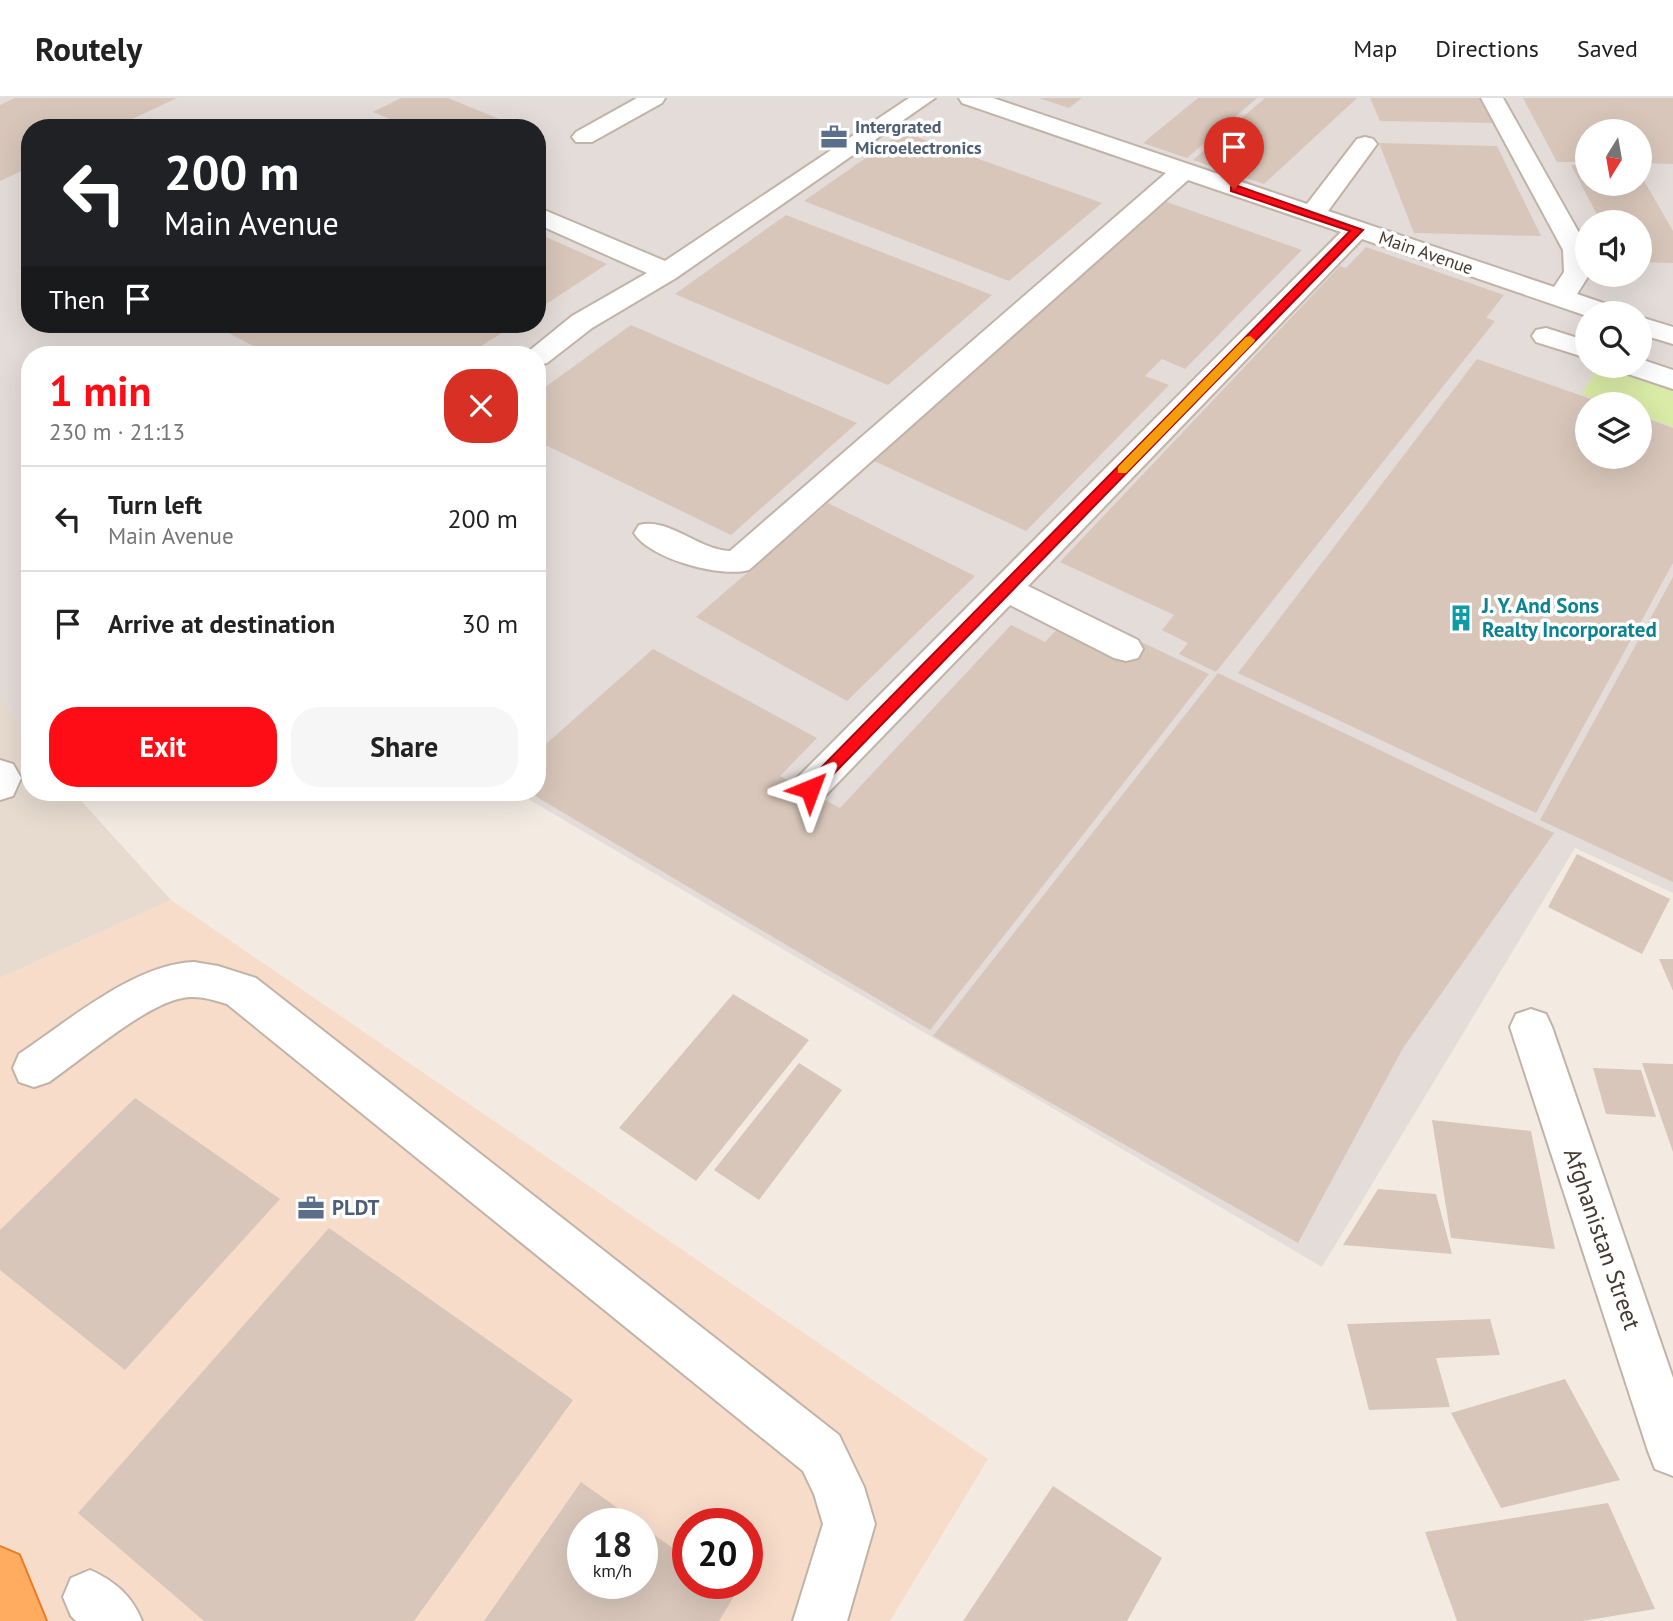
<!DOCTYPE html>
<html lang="en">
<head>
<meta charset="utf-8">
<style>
  :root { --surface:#fff; --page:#f6f6f6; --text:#222; --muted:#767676; --line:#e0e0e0; --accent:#ff0d17 }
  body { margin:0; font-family:"PT Sans",sans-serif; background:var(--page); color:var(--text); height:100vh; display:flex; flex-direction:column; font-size:26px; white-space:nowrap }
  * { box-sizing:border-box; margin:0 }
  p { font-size:23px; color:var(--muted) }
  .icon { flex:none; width:38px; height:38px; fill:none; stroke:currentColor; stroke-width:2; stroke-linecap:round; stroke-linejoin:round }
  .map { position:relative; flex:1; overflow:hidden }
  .details { position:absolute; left:21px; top:248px; width:525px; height:455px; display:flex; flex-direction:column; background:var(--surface); border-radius:28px; box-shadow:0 7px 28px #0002 }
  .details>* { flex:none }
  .banner { position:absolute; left:21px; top:21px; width:525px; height:214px; border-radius:28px; box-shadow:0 7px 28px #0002; background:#202124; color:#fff; overflow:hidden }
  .needle { width:46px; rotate:191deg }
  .fabs { position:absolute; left:1575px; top:21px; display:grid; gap:14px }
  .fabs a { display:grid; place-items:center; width:77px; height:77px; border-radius:50%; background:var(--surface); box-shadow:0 7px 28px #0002; font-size:35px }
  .speed { position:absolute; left:567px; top:1410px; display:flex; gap:14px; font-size:35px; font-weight:700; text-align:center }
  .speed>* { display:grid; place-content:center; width:91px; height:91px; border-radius:50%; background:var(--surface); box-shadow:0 7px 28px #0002; line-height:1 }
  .speed small { font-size:18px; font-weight:400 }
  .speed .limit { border:10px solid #d22; background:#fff; color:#111 }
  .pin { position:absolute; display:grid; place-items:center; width:60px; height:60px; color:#fff; margin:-72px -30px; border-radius:50% 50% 50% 0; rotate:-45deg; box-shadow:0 0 7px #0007 }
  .pin .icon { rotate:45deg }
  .me { position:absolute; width:77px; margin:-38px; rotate:44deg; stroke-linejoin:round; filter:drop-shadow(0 0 5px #0008) }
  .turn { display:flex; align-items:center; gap:24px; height:147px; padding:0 28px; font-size:32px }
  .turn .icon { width:91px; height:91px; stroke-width:2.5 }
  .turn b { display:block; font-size:49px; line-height:60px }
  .then { display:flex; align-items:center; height:66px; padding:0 28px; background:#0003; gap:14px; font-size:26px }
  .round { display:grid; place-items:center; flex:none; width:74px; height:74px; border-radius:28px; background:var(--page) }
  .headline { display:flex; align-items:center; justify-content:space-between; height:119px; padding:0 28px }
  h1 { font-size:42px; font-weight:700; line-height:52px; color:var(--accent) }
  .cta { display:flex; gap:14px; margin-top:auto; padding:14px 28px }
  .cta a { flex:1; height:80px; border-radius:28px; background:var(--accent); color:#fff; font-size:28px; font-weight:700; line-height:80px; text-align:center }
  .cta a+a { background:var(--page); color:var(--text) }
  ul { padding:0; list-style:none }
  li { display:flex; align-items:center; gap:21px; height:105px; padding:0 28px; border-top:2px solid var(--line) }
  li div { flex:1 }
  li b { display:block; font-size:26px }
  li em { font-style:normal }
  header { display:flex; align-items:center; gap:42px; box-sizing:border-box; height:98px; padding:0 35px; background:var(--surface); border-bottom:2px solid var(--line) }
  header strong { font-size:33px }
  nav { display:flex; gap:38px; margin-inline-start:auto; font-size:24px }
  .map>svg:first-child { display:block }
  .residential { fill:#e7dbd0 }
  .commercial { fill:#f7dcca; fill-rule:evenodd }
  .industrial { fill:#e4dcd8; fill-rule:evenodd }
  .green { fill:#d9eba7 }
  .building { fill:#d8c6ba }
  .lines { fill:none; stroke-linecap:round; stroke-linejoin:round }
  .minor-casing { stroke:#c2b3a7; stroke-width:4 }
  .highway-casing { stroke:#ea7c25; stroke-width:4 }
  .minor { fill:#fff; fill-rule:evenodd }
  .highway { fill:#ffac61; fill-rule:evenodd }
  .route { fill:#ff0d17; stroke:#a6080f; stroke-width:2 }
  .slow { fill:#f59e0b }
  .labels { text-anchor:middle; stroke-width:7; stroke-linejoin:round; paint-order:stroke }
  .far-service-label { font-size:18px; font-weight:bold; fill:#4e5e75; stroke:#fff; text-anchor:start }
  .far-street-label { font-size:18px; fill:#453a32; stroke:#fff }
  .culture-label { font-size:21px; font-weight:bold; fill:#0d838f; stroke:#fff; text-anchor:start }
  .service-label { font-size:21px; font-weight:bold; fill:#4e5e75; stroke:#fff; text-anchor:start }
  .near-street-label { font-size:24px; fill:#453a32; stroke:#fff }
</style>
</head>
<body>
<header>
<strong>Routely</strong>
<nav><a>Map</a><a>Directions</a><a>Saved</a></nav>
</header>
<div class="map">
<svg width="1673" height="1523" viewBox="0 0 1673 1523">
  <rect width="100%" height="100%" fill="#f3ebe2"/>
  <polygon class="residential" points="0,600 30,640 30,695 74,695 171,802 0,880"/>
  <path class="commercial" d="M 171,802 L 988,1361 L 890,1523 L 0,1523 L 0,880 ZM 583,1426 L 642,1426 L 642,1486 L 583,1486 ZM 688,1426 L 747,1426 L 747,1486 L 688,1486 Z"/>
  <path class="industrial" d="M 0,0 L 1673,0 L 1673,795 L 1575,750 L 1322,1169 L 518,695 L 537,695 L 537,257 L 30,257 L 30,640 L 0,600 ZM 30,30 L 537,30 L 537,226 L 30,226 ZM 1587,33 L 1640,33 L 1640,86 L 1587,86 ZM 1587,124 L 1640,124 L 1640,177 L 1587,177 ZM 1587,215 L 1640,215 L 1640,268 L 1587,268 ZM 1587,306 L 1640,306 L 1640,359 L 1587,359 Z"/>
  <polygon class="green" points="1600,268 1621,268 1673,286 1673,329 1640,317 1640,306 1609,306 1581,296"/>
  <g class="building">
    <polygon points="15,0 177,0 113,30 30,30 30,69 0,83 0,7"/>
    <polygon points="401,0 448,0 521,30 411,30 373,14"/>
    <polygon points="1039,0 1082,0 1069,10"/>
    <polygon points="1198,0 1257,0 1187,60 1143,45"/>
    <polygon points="1265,0 1357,0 1264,86 1193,62"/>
    <polygon points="1370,0 1484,0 1496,25 1380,23"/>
    <polygon points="1523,0 1673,0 1673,66 1640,65 1640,33 1587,33 1587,64 1557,64"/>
    <polygon points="903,34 1102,105 1009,183 804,103"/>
    <polygon points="1379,45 1497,48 1541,138 1414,135"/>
    <polygon points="1571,67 1587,68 1587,86 1640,86 1640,76 1673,133 1673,165 1640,164 1640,124 1601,124"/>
    <polygon points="1164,103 1302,152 1185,271 1162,261 1145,278 1169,287 1026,433 872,362"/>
    <polygon points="786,117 992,197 888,287 675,196"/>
    <polygon points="537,135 607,166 537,212"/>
    <polygon points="1366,149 1504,197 1486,220 1495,223 1216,574 1179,556 1188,545 1162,532 1174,517 1060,464 1340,168 1346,170"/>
    <polygon points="212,226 516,226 467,257 270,257"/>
    <polygon points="631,227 857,325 731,437 537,343 537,295"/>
    <polygon points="1477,261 1605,306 1587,306 1587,359 1640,359 1640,318 1673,330 1673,465 1536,715 1238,575"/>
    <polygon points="828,405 975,478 847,603 696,519"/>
    <polygon points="1673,479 1673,784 1540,722"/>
    <polygon points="1011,527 1045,544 1061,527 1135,541 1209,576 930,932 530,695 537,695 537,654 653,551 817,640 780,678 840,710"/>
    <polygon points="1218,575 1554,735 1403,950 1298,1145 933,938"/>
    <polygon points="1577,756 1670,801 1642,856 1548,809"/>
    <polygon points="1659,861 1673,861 1673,893"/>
    <polygon points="733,896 809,942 696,1083 619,1030"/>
    <polygon points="799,965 842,992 759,1102 714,1072"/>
    <polygon points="1642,965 1673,966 1673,1054"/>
    <polygon points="1593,970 1641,972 1656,1019 1606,1016"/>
    <polygon points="135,1000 280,1101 125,1272 0,1172 0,1132"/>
    <polygon points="1432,1022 1531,1033 1555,1151 1451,1140"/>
    <polygon points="1378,1091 1436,1096 1452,1156 1343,1147"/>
    <polygon points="329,1130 573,1302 414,1523 204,1523 78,1415"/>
    <polygon points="1490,1221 1500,1257 1436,1260 1450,1309 1369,1312 1347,1226"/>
    <polygon points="1565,1281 1620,1382 1501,1410 1451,1315"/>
    <polygon points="581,1384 640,1426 583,1426 583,1486 642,1486 642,1428 688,1461 688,1486 722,1486 736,1495 719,1523 484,1523"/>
    <polygon points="1053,1388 1162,1460 1127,1523 963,1523"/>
    <polygon points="1608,1405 1655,1511 1583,1523 1457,1523 1425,1434"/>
  </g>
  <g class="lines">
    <g class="minor-casing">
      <g id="minor">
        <polygon points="637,0 665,0 662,5 592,44 576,44 572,39 576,34"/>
        <polygon points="909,0 935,0 676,180 592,230 547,265 537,267 537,257 524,257 572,218 647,175 537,126 537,109 665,163"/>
        <path d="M 959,0 L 993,0 L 1307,106 L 1357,41 L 1365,39 L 1373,41 L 1377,46 L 1328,113 L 1554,189 L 1564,174 L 1563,152 L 1481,0 L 1503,0 L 1587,149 L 1589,177 L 1577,196 L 1615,209 L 1619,215 L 1587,215 L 1587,218 L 1362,141 L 1028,488 L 1138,542 L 1143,551 L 1138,560 L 1126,563 L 1114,560 L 1010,507 L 822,701 L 809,705 L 796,701 L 790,691 L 796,681 L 1341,134 L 1188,82 L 749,472 C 721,480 650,461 634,435 L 639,427 C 669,419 698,452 730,453 L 1166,75 L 962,5 Z"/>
        <polygon points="1640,219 1673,229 1673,246 1640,236"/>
        <polygon points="1546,230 1587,243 1587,260 1536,244 1532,238 1536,232"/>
        <polygon points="1640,261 1673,272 1673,291 1622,274 1618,268 1640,268"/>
        <polygon points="0,662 13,666 21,680 13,698 0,702"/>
        <path d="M 194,864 L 218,868 L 256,880 L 839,1337 L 864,1389 L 875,1426 L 847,1523 L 793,1523 L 823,1426 L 814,1396 L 803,1373 L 227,906 C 211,901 194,896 178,901 C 142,910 82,961 49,984 L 34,989 L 19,984 L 13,970 L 19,956 C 67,924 134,866 194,864 Z"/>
        <polygon points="1531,911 1546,916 1552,929 1673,1280 1673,1378 1655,1371 1648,1353 1510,929 1516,916"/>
        <path d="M 90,1472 C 115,1483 132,1498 142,1523 L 76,1523 L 71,1518 L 63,1499 L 71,1480 Z"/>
      </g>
    </g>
    <g class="highway-casing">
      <polygon id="highway" points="0,1449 19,1457 46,1523 0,1523"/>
    </g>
    <use href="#minor" class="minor"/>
    <use href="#highway" class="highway"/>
  </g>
  <polygon class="route" points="1231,88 1238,88 1363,132 815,695 804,695 802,691 804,687 1350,133 1231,93"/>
  <polygon class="slow" points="1250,238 1255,242 1254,244 1126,375 1118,375 1118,369 1246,239"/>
  <defs>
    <g id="office-bare" transform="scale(2.1)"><path d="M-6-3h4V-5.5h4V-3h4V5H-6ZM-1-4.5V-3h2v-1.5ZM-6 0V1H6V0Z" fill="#5c6f8a" stroke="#fff" stroke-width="2.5" paint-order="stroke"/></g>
    <g id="building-bare" transform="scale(2.1)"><path d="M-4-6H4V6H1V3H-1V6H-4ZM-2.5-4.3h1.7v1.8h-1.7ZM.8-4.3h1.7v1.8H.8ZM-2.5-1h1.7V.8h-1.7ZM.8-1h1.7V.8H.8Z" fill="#0f9aa8" stroke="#fff" stroke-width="2.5" paint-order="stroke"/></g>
  </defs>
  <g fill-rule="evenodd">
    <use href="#office-bare" x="834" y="39"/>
    <use href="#building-bare" x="1461" y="520"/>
    <use href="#office-bare" x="311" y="1110"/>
  </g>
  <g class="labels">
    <g class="far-service-label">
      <text x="855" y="35">Intergrated<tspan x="855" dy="21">Microelectronics</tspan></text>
    </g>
    <g class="far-street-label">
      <text transform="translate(1426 155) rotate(19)" y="6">Main Avenue</text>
    </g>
    <g class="culture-label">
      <text x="1482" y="515">J. Y. And Sons<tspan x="1482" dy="24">Realty Incorporated</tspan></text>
    </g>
    <g class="service-label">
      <text x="332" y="1117">PLDT</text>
    </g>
    <g class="near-street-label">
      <text transform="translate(1602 1141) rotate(71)" y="8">Afghanistan Street</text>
    </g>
  </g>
</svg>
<div class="fabs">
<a><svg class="needle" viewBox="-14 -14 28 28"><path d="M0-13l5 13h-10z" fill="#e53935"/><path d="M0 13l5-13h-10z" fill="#767676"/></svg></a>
<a><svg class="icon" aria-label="sound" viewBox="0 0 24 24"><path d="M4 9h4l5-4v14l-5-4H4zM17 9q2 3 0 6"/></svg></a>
<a><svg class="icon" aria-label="search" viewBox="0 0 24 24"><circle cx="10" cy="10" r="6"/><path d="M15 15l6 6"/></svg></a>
<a><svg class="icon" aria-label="layers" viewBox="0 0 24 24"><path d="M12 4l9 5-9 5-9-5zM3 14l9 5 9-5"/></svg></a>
</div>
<div class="speed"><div>18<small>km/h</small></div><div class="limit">20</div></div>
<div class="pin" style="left:1234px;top:91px;background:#d93025"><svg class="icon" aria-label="arrive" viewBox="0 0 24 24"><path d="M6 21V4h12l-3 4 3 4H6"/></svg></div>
<svg class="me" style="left:810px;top:691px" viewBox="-20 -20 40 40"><path d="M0-17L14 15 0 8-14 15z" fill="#ff0d17" stroke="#fff" stroke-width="4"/></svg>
<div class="banner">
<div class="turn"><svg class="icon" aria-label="left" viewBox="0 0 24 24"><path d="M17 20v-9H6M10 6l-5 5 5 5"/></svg><div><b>200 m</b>Main Avenue</div></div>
<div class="then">Then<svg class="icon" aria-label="arrive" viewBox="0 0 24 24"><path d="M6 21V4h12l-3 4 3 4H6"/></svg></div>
</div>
<section class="details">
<div class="headline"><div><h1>1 min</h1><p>230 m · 21:13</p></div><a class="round" style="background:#d93025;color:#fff"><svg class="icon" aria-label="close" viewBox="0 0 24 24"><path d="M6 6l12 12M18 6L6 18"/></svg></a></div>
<ul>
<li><svg class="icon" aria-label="left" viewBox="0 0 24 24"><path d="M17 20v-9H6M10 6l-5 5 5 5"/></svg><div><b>Turn left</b><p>Main Avenue</p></div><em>200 m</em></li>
<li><svg class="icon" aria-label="arrive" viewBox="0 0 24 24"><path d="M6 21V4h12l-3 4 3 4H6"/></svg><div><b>Arrive at destination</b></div><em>30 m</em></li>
</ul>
<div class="cta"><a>Exit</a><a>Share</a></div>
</section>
</div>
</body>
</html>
